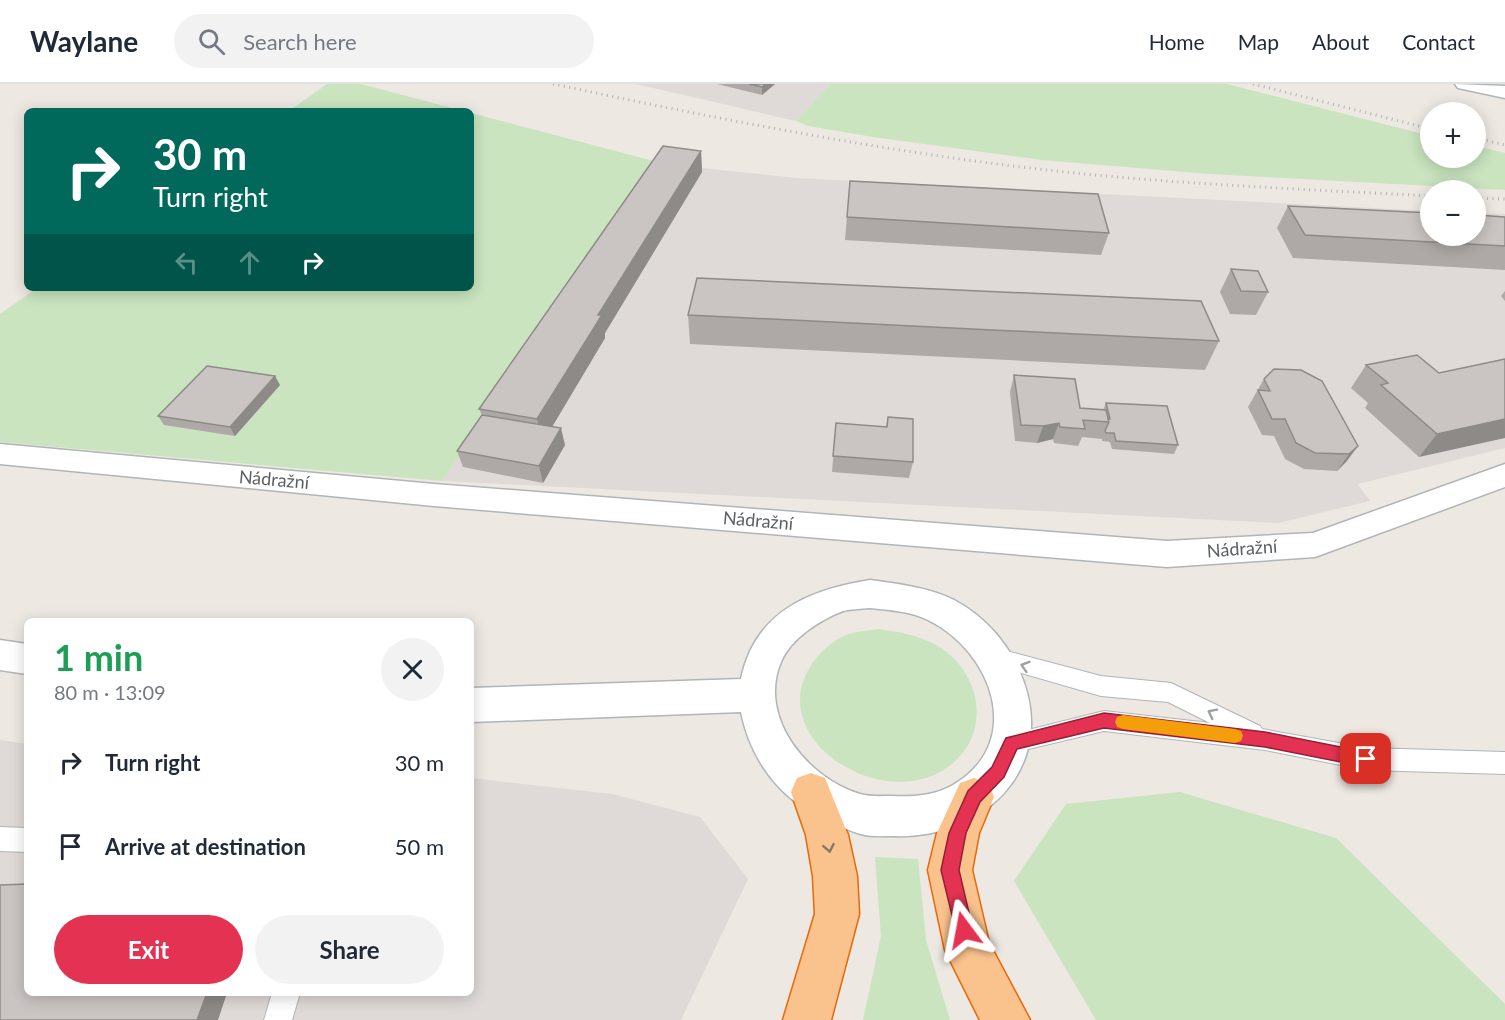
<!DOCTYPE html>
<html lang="en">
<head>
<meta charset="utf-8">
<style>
  :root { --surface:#fff; --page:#f2f2f3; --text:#1f2937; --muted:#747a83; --line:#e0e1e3; --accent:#e43252 }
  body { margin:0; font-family:Lato,sans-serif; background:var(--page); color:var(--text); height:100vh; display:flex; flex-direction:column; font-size:22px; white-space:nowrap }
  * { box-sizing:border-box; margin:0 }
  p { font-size:20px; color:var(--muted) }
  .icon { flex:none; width:33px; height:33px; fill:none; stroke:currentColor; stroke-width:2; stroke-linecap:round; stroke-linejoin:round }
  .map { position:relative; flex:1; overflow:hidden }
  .details { position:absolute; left:24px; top:534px; width:450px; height:378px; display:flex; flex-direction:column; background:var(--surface); border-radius:9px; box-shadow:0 3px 15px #0003 }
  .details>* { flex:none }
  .banner { position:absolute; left:24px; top:24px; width:450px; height:183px; border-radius:9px; box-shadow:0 3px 15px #0003; background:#00695c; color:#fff; overflow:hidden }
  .buttons { position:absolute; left:1420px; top:18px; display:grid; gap:12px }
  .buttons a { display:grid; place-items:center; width:66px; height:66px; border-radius:50%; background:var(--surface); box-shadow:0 3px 15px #0003; font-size:30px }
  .pin { position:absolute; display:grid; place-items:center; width:51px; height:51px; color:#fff; margin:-26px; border-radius:12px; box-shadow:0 3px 9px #0006 }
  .me { position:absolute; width:66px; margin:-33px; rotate:347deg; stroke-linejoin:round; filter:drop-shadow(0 0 4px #0008) }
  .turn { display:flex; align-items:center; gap:21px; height:126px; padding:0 30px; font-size:27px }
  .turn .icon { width:78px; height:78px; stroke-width:2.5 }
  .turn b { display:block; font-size:42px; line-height:51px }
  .lanes { display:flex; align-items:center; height:57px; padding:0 30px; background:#0003; justify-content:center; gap:30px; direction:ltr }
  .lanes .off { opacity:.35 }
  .round { display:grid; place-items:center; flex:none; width:63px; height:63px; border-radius:32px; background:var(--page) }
  .head { display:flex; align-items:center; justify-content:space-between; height:102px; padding:0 30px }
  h1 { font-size:36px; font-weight:700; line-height:45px; color:#1e9e55 }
  .action { display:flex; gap:12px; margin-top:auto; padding:12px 30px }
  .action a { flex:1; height:69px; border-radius:36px; background:var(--accent); color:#fff; font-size:24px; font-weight:700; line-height:69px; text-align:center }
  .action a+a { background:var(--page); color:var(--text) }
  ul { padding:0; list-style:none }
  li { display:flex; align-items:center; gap:18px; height:84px; padding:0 30px }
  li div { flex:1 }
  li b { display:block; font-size:22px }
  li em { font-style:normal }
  header { display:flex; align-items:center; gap:36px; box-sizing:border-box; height:84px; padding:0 30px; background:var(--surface); border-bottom:2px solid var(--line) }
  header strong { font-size:28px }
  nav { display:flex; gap:33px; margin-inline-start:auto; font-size:21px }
  .search { width:420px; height:54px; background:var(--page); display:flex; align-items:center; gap:15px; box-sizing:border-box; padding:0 21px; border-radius:33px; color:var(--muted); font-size:22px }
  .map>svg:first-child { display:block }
  .industrial { fill:#dfdad7 }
  .green { fill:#c9e4bf }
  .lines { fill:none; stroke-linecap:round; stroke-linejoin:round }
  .service-casing { stroke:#b0b5b7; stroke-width:2 }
  .minor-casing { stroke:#b0b5b7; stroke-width:3 }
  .tertiary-casing { stroke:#b0b5b7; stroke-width:3 }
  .motorway-casing { stroke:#e96807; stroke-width:3 }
  .service { fill:#fff; fill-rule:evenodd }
  .minor { fill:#fff; fill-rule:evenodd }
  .tertiary { fill:#fff; fill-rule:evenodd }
  .motorway { fill:#fac28d; fill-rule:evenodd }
  .rail { stroke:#b1b2b3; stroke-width:3; stroke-dasharray:1 4.5; stroke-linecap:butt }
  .wall { fill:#aea9a7 }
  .shaded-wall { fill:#8d8a88 }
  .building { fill:#cac5c2; stroke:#8d8a88; stroke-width:1.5 }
  .oneway { stroke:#9da0a1 }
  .oneway2 { stroke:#83786e }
  .route { fill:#e43252; stroke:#942035; stroke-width:1.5 }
  .slow { fill:#f59e0b }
  .labels { text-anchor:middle; stroke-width:4.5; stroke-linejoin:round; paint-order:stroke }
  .street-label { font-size:18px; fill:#5b6063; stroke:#fff }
</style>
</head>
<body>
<header>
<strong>Waylane</strong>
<div class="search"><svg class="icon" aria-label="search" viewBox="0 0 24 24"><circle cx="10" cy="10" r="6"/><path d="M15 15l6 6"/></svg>Search here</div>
<nav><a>Home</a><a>Map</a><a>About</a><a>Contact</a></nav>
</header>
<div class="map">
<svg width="1505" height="936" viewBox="0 0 1505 936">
  <rect width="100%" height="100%" fill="#ede8e2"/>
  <g class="industrial">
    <polygon points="636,0 831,0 796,37"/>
    <polygon points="665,80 797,94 1431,127 1431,152 1476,152 1476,129 1505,130 1505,364 1358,400 1370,417 1278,439 442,397"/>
    <polygon points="0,656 27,660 27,909 471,909 471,694 612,710 700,733 748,795 681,936 0,936"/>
  </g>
  <g class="green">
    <polygon points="327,0 361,0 463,27 289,27"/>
    <polygon points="831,0 1227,0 1431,52 1431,74 1476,74 1476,62 1505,69 1505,106 1210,90 1042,76 873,53 808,42 796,37"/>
    <polygon points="471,29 665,80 442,397 0,358 0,230 37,204 471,204"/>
    <path d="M 878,545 C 900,548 918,551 938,562 C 983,590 992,651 948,683 C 881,731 762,653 812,580 C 821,567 832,557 846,551 C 856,547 868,547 878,545 Z"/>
    <polygon points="1180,708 1336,754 1505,920 1505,936 1096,936 1014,797 1066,720"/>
    <polygon points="875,773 918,775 926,856 950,936 863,936 881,852"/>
  </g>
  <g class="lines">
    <g class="service-casing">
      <g id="service">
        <polygon points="995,564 1101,592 1171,599 1260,642 1262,645 1366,664 1505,668 1505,690 1366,686 1265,666 1104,647 1012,669 1004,666 1000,659 1004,652 1104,627 1210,639 1168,618 1101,612 987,579 984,573 987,567"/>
        <polygon points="0,743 27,744 27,768 0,767"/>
        <polygon points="272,909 300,909 292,936 264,936"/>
      </g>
    </g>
    <g class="minor-casing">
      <g id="minor">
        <polygon points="1455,0 1505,2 1505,14 1458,4"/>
        <polygon points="0,360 434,400 1167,457 1313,449 1505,380 1505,403 1315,473 1167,483 434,422 0,380"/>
      </g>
    </g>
    <g class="tertiary-casing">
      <g id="tertiary">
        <path d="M 870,496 C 898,500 928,503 954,516 C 982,531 1005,555 1018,584 C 1062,677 989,756 892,752 C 882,752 870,753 861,750 C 849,747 838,741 827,736 C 781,717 751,677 741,628 L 471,638 L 471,604 L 741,595 C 755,528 808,506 870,496 ZM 870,524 C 889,526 910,527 928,536 C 992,567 1026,658 953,701 C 934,712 913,713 892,712 C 882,712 870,713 860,710 C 809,695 757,634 781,578 C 791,554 820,536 843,527 C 851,525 861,525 870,524 Z"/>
        <polygon points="0,556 27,560 27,590 0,586"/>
      </g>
    </g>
    <g class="motorway-casing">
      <g id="motorway">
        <polygon points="811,689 825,694 848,751 857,792 859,830 831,936 783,936 815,830 813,792 806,751 791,708 797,694"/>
        <polygon points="974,694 988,699 994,713 979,749 972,786 989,859 1030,936 980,936 945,866 928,786 937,749 960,699"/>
      </g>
    </g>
    <use href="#service" class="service"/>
    <use href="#minor" class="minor"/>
    <use href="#tertiary" class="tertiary"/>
    <use href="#motorway" class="motorway"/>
    <g class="rail">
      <path d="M 553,0 C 714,34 875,66 1038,85 C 1169,100 1300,105 1431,112"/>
      <polyline points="1253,0 1431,45"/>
      <polyline points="1476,54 1505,61"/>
      <polyline points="1476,114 1505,115"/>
    </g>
  </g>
  <g class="wall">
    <polygon points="717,0 775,0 762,11"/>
    <polygon points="701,67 702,88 605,249 605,254 552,343 565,361 543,399 463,383 457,367 482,331 479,325"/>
    <polygon points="850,97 1109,149 1101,171 845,156"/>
    <polygon points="1288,122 1505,133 1505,186 1293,174 1277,144"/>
    <polygon points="1231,185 1268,208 1256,231 1230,230 1220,208"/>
    <polygon points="1505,207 1505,217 1501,212"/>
    <polygon points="688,231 1219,257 1205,286 690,260"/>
    <polygon points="1505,275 1419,373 1365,324 1368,319 1351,304 1366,281 1439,289"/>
    <polygon points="1014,291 1080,324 1103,326 1106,319 1178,361 1174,370 1112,365 1110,358 1102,357 1102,355 1082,353 1078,362 1054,359 1053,355 1037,359 1015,357 1010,308"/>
    <polygon points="1264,295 1358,362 1346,378 1337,387 1304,385 1285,375 1274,352 1262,351 1248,323"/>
    <polygon points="280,301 235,352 164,341 158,332"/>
    <polygon points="888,333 913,378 909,394 832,388 836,339 886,343"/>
  </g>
  <g class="shaded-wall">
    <polygon points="766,0 775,0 762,11 762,3"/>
    <polygon points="701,67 702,88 605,249 605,254 543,358 537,335 598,231"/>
    <polygon points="275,292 280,301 235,352 230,343"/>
    <polygon points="1505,335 1505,354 1419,373 1437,350"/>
    <polygon points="1059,339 1053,355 1037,359 1043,342"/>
    <polygon points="561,344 565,361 543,399 539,382"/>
    <polygon points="1358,362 1346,378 1337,387 1349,370"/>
    <polygon points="207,909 227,909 218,936 197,936"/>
  </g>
  <g class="building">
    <polygon points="749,0 766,0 762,3"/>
    <polygon points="663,62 701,67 598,231 602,231 537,335 479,325"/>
    <polygon points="850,97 1098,110 1109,149 847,133"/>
    <polygon points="1288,122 1431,129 1431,152 1476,152 1476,131 1505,133 1505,162 1305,151"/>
    <polygon points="1231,185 1258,187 1268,208 1241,207"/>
    <polygon points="697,194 1201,217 1219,257 688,231"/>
    <polygon points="1417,271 1439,289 1505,275 1505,335 1437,350 1381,301 1388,299 1366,281"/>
    <polygon points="207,282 275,292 230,343 158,332"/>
    <polygon points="1274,285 1301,286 1322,297 1358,362 1349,370 1315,369 1296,359 1285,335 1272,335 1258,306 1270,307 1264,295"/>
    <polygon points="1014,291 1075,295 1080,324 1106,326 1109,338 1083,336 1085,345 1060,343 1059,339 1043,342 1021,341"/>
    <polygon points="1106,319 1167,322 1178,361 1116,357 1114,349 1106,349 1105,347 1109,338 1108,335 1110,335"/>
    <polygon points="482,331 561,344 539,382 457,367"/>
    <polygon points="888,333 913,335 913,378 833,372 836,339 887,343"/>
    <polygon points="27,800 27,909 207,909 197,936 0,936 0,801"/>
  </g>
  <defs><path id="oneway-chevron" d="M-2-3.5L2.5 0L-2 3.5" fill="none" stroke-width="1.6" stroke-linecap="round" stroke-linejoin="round" transform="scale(1.5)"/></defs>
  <g class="oneway">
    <use href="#oneway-chevron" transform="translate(1025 582) rotate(-163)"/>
    <use href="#oneway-chevron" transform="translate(1212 629) rotate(-153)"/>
  </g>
  <use class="oneway2" href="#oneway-chevron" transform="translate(829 764) rotate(79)"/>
  <polygon class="route" points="1104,629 1265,648 1366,668 1372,670 1374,675 1372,681 1366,683 1265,663 1104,644 1017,665 1004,693 980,718 966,749 959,786 973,846 970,852 964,855 957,852 941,786 949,749 968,707 992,683 1006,654"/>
  <polygon class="slow" points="1123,631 1235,645 1241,647 1243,652 1241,657 1235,659 1123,645 1117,643 1115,638 1117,633"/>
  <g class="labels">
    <g class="street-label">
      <text transform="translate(274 396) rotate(5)" y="6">Nádražní</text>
      <text transform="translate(758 437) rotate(5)" y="6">Nádražní</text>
      <text transform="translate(1242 465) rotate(-4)" y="6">Nádražní</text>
    </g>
  </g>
</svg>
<div class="buttons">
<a>+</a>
<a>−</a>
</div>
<div class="pin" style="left:1366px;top:675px;background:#d93025"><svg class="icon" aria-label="arrive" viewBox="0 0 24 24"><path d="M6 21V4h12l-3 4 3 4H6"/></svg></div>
<svg class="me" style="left:964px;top:846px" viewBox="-20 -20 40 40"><path d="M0-17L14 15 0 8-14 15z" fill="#e43252" stroke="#fff" stroke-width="4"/></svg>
<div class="banner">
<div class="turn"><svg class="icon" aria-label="right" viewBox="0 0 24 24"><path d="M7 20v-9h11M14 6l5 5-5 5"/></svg><div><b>30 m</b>Turn right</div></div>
<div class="lanes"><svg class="icon off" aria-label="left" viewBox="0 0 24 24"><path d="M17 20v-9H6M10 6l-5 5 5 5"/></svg><svg class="icon off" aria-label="ahead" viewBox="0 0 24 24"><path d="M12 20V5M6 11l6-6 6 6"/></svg><svg class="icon" aria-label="right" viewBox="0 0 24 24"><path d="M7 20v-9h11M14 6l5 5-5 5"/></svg></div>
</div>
<section class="details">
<div class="head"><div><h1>1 min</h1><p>80 m · 13:09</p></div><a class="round"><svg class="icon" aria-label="close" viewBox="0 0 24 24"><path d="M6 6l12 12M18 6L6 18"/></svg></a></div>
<ul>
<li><svg class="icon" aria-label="right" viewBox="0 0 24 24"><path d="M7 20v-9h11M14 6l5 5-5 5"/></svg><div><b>Turn right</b></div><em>30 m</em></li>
<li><svg class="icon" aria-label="arrive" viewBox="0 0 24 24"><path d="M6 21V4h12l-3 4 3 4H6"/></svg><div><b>Arrive at destination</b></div><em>50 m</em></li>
</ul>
<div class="action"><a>Exit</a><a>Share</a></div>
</section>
</div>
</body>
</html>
